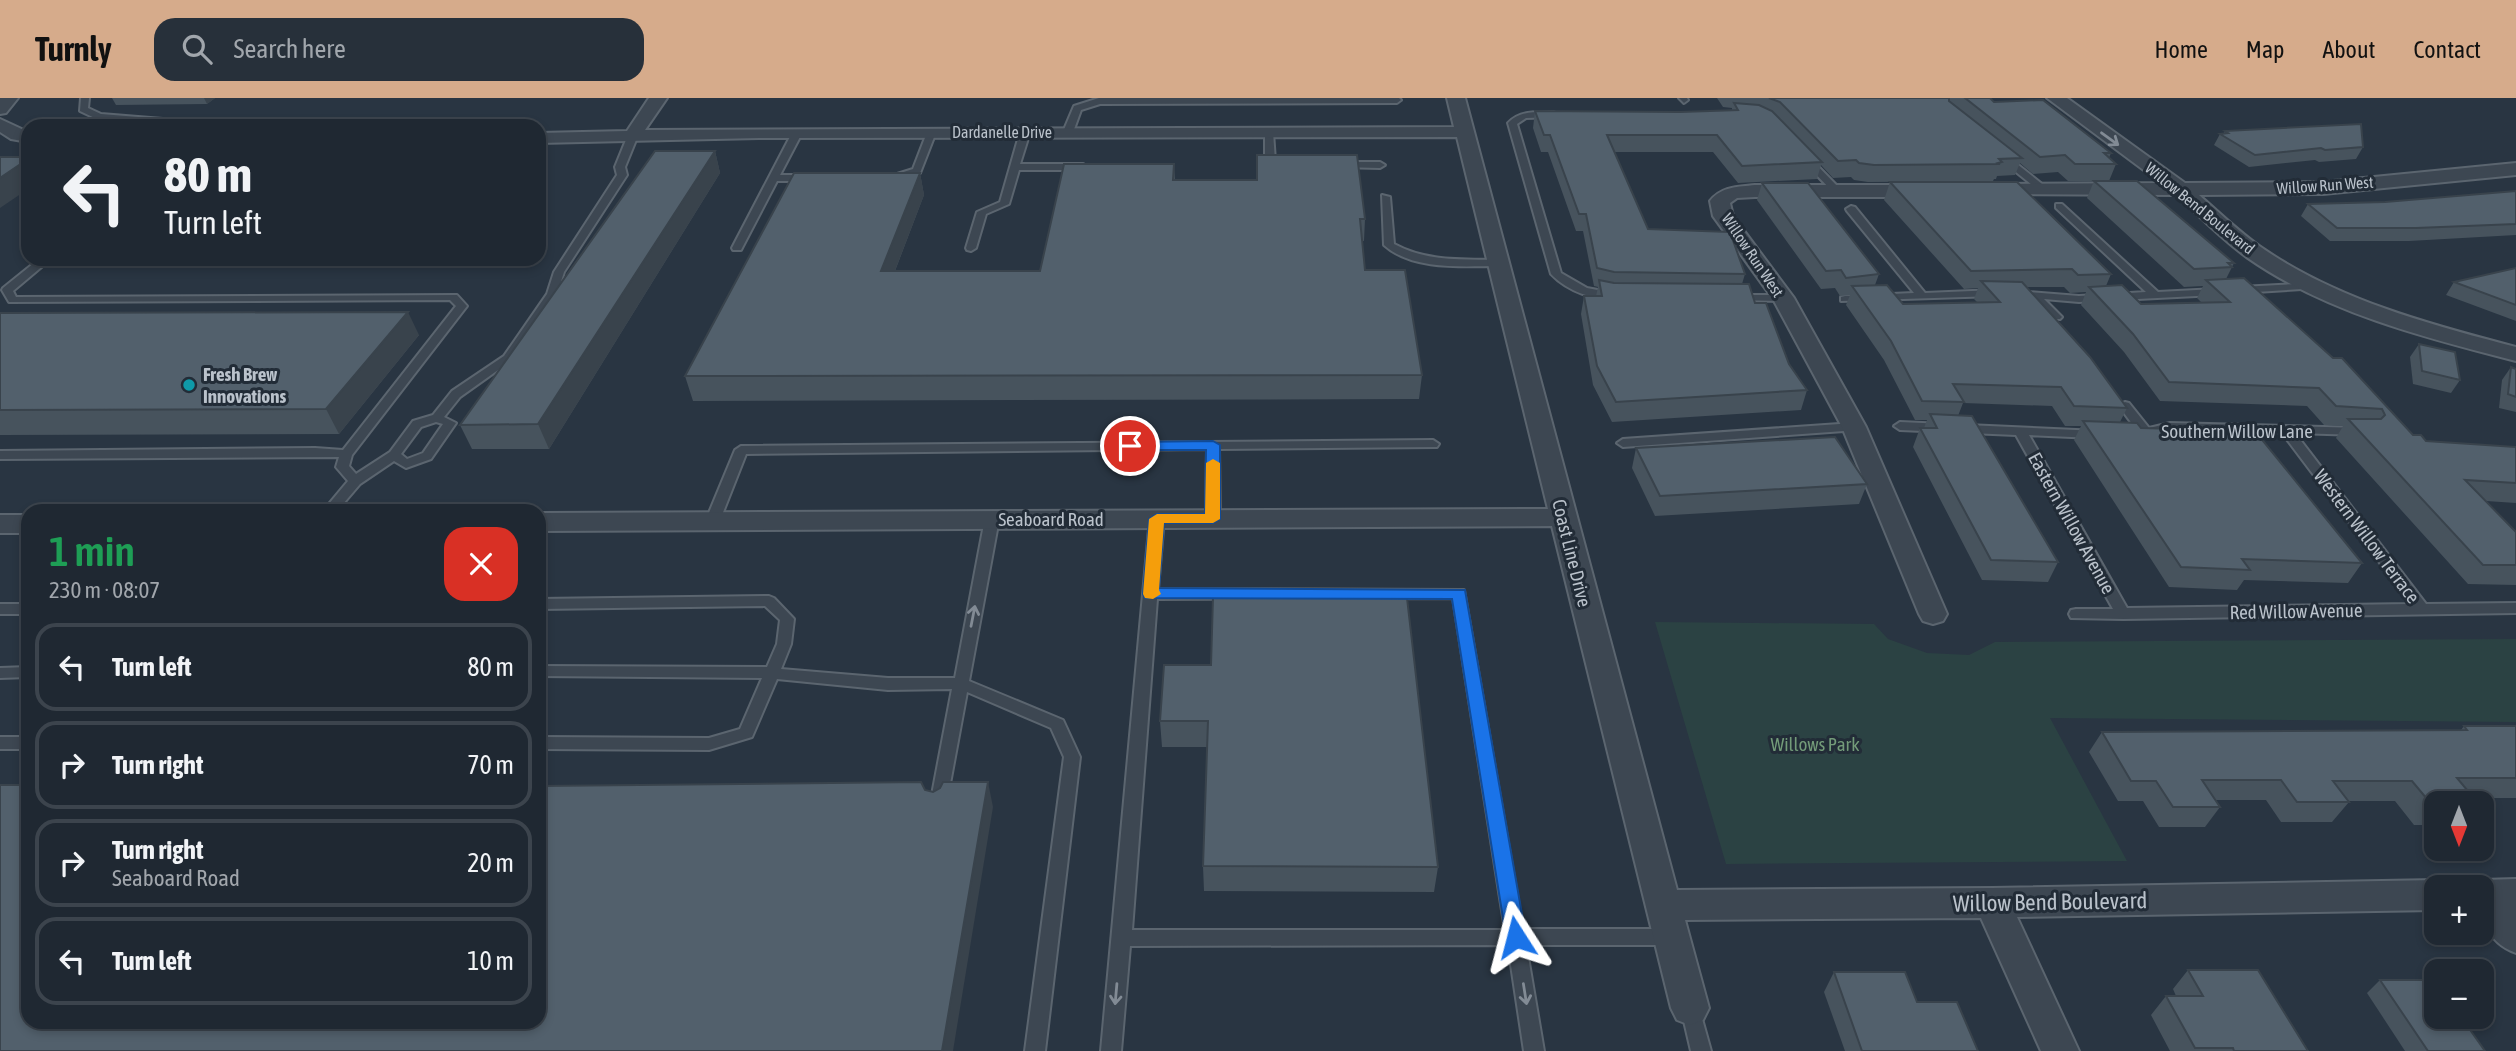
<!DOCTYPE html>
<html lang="en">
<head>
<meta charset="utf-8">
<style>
  :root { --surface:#1f2832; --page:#27303a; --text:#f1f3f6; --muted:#a1a6ac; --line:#3c444d; --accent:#d6ab8b }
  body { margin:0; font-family:"Asap Condensed",sans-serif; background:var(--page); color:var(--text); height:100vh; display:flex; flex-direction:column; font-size:26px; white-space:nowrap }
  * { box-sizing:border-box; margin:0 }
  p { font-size:23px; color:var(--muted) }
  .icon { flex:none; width:38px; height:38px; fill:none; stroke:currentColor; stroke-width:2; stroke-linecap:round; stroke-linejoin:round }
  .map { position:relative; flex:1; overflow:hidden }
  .panel { position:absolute; left:21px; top:406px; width:525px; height:525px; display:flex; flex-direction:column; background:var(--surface); border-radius:21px; box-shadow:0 4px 10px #0003,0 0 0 2px var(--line) }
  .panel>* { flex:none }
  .top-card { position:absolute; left:21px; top:21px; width:525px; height:147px; border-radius:21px; box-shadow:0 4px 10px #0003,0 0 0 2px var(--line); background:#1f2832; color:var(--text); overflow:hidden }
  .needle { width:46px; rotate:180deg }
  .controls { position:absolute; left:2424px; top:693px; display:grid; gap:14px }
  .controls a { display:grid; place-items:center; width:70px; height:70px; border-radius:14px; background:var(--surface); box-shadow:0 4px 10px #0003,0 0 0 2px var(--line); font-size:35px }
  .pin { position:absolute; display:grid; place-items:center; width:60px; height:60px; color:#fff; margin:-30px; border:4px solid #fff; border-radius:50%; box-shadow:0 2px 7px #0007 }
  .me { position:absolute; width:77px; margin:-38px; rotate:351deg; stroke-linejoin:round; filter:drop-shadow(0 0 5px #0008) }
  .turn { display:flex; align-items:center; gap:24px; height:147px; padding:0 28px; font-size:32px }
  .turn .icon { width:91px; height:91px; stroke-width:2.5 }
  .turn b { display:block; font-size:49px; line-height:60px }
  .round { display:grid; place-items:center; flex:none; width:74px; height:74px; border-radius:21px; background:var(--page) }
  .summary { display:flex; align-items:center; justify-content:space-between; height:119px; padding:0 28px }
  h1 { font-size:42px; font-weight:600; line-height:52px; color:#1e9e55 }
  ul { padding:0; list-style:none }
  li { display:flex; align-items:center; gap:21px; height:88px; margin:0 14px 10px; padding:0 14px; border:4px solid var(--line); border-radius:21px }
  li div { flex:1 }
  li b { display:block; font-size:26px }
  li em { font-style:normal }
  header { display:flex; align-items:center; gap:42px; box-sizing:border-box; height:98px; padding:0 35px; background:var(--accent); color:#111 }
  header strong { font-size:33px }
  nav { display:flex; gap:38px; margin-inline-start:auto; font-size:24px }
  .search { width:490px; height:63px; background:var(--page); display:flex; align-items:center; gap:18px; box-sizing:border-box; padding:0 24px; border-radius:21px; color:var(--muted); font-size:26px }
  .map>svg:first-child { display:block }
  .green { fill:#2b4243 }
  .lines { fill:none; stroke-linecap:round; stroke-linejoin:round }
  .lane-casing { stroke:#5b656f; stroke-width:4 }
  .street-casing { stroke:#5b656f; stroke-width:4 }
  .lane { fill:#3d4752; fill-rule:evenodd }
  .street { fill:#3d4752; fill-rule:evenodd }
  .wall { fill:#47535d }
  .shaded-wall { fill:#39434c }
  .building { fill:#52606c; stroke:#39434c; stroke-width:2 }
  .oneway { stroke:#828b95 }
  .route { fill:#1a73e8; stroke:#114b97; stroke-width:2 }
  .slow { fill:#f59e0b }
  .culture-dot { fill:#0f9aa8; stroke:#222c37; stroke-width:2.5 }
  .labels { text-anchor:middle; stroke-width:6; stroke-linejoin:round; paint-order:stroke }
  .far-street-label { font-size:16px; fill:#bac2cb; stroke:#222c37 }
  .poi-label { font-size:19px; font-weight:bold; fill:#bac2cb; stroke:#222c37; text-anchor:start }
  .street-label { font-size:19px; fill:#bac2cb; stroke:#222c37 }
  .park-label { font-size:19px; fill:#739b79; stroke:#222c37 }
  .near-street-label { font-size:23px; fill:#bac2cb; stroke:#222c37 }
</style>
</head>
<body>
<header>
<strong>Turnly</strong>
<div class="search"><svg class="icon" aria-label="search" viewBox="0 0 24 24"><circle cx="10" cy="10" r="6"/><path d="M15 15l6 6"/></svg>Search here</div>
<nav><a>Home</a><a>Map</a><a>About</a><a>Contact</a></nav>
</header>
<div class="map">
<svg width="2516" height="953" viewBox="0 0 2516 953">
  <rect width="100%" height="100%" fill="#293542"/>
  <polygon class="green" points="1655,524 1874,526 1888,541 1927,555 1969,557 1995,544 2516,541 2516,624 2050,620 2127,763 1726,766"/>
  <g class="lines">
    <g class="lane-casing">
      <g id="lane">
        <polygon points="81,0 89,0 88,10 101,16 163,21 167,24 165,28 157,28 157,26 99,22 80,13"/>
        <polygon points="1099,0 1399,0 1401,2 1397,5 1100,6 1081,12 1073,34 1065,36 1063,34 1074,8"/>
        <polygon points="1679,0 1687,0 1688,2 1684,5"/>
        <path d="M 1554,14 L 1558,17 L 1557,19 L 1526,20 L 1517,26 L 1561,175 L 1587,190 L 1619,196 L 1619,200 C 1596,204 1567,193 1551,176 L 1508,25 C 1520,12 1537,14 1554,14 Z"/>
        <polygon points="1025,31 1030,34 1020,66 1083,66 1088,69 1083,72 1019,72 1009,106 986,116 976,150 971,153 967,152 966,150 977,114 1000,104 1020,34"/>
        <polygon points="797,32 802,35 780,77 811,77 816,80 811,83 777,83 742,150 741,152 733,152 732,150 792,35"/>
        <polygon points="928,32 936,34 920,75 894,81 894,77 913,71"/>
        <polygon points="1265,32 1273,34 1275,63 1281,65 1281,69 1265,65"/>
        <path d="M 633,34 L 638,37 L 625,69 L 627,77 L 564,174 L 557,196 L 512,262 L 460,299 L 444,319 L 456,325 L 431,361 L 406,370 L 394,363 L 360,386 L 337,413 L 323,413 L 348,383 L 336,369 L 339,359 L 0,361 L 0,353 L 315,350 L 343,352 L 456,208 L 450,202 L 9,204 L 2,192 L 3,190 L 39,161 L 51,161 L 13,193 L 16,199 L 457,197 L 467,208 L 352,357 L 349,368 L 356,376 L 390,354 L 413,323 L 433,317 L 452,293 L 504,258 L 547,196 L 554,174 L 617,77 L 615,69 L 628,37 ZM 436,324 L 443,326 L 423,355 L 407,361 L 401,356 L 421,329 Z"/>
        <polygon points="2001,58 2007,58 2047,90 2047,94 2041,94 2001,62"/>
        <polygon points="1803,59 1809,59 1840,91 1840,95 1834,95 1803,63"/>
        <polygon points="1341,64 1380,64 1385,67 1380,70 1338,69 1338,65"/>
        <path d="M 1382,97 L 1390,99 L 1394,146 C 1427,164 1463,161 1499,162 L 1504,165 L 1499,168 C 1463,168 1413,173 1384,147 Z"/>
        <polygon points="2056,106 2062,106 2158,194 2216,191 2221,194 2216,197 2079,204 2044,201 2062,219 2060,221 2052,221 2030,200 2016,199 2011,196 2016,193 2079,198 2146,194 2056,110"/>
        <polygon points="1851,108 1855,109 1925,195 1996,192 2001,195 1996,198 1841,203 1841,199 1845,198 1914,195 1847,113 1846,111"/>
        <polygon points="2314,185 2318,186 2318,190 2240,195 2235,192 2240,189"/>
        <polygon points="1737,197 1783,197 1788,200 1783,203 1733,202 1732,200"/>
        <polygon points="2125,304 2129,305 2149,330 2170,325 2363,330 2365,333 2359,337 2295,335 2426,506 2516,505 2516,515 2123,521 2071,520 2069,516 2071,512 2076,511 2113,511 2016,337 1900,332 1894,328 1900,324 2098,333 2100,336 2098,339 2094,340 2029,337 2127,510 2411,506 2282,335 2170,333 2146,339 2141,338 2119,308"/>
        <polygon points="1854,325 1858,326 1860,329 1858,332 1623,349 1617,345 1623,341"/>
        <polygon points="1433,342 1439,346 1437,349 1219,351 1220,420 1213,424 1206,420 1207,351 746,356 720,422 713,426 706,422 735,352 741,348"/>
        <path d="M 1157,416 L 1164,420 L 1158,491 L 1464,492 L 1523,831 L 1672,831 L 1678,833 L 1681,839 L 1678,845 L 1672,847 L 1526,847 L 1544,953 L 1524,953 L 1508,847 L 1130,848 L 1121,953 L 1101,953 L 1150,420 ZM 1453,500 L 1505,832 L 1132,832 L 1157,501 Z"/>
        <polygon points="992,417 999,421 969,583 1063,622 1080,659 1045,953 1025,953 1064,659 1051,630 967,594 947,702 945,707 939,709 933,707 931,702 952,591 888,592 777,581 752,639 709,652 539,651 539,639 709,640 740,631 762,580 539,578 539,568 767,569 777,546 780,522 765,508 539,511 539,501 769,498 774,500 794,521 791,546 781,571 888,580 955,580 985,421"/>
        <rect x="0" y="506" width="28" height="10"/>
        <polygon points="28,569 28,579 0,580 0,570"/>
        <rect x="0" y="639" width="28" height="12"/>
        <polygon points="1690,902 1697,904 1699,910 1711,953 1691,953 1681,910 1683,904"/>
      </g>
    </g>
    <g class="street-casing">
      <g id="street">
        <polygon points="0,0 18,0 6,15 0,16"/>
        <polygon points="649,0 667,0 645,32 1454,29 1447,0 1465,0 1677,792 1992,790 2436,782 2450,789 2436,789 2436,812 2017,819 2079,953 2041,953 1981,820 1685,822 1709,910 1703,922 1690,927 1677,922 1671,910 1552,428 539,433 539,415 1548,411 1457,39 759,40 539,45 539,35 627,33"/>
        <path d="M 2047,0 L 2067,0 L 2185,85 L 2323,84 L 2516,65 L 2516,77 L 2323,96 L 2199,97 C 2221,116 2241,136 2265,152 C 2339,202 2431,227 2516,249 L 2516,263 C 2426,240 2325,214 2248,160 C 2222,142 2200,118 2176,97 L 1982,96 L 1979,92 L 1982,88 L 1989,86 L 2161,85 Z"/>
        <polygon points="0,21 28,34 28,44 11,41 0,34"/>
        <path d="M 1755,87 L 1923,87 L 1933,93 L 1923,99 L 1755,99 L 1737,100 L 1730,105 L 1733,118 L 1794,200 L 1866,329 L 1947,516 L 1943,523 L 1933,526 L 1923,523 L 1919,516 L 1842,329 L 1773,201 L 1713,118 L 1710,103 C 1722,88 1738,89 1755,87 Z"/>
        <rect x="0" y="417" width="28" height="18"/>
        <path d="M 2516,781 L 2516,855 C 2484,843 2482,819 2482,789 L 2468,789 L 2482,782 Z"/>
      </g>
    </g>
    <use href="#lane" class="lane"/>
    <use href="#street" class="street"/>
  </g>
  <g class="wall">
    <polygon points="112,0 215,0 207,6 116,7"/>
    <polygon points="1717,0 1990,0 1994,4 2111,55 2109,60 2116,66 2109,83 2068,83 2058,74 2033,76 2020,65 2015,77 1997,78 1996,81 1994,81 1993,83 1868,84 1854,82 1851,79 1833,80 1821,67 1817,81 1738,85 1713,54 1614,54 1648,131 1745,176 1742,186 1755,205 1789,266 1807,292 1801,312 1612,324 1593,287 1581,216 1584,198 1596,198 1598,189 1594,188 1583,133 1576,133 1548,54 1541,54 1533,30 1535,13 1680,14 1732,12 1732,10 1723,9"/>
    <polygon points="2225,33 2363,49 2356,61 2319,64 2315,62 2249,69 2214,47 2220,36 2224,35"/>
    <polygon points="715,53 720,75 549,351 472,351 460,327"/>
    <polygon points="1174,66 1175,82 1365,121 1364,143 1362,143 1365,172 1422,277 1419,301 693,303 685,278 920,75 924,97 895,173 1040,173"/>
    <polygon points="2094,83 2234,165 2226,181 2244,180 2413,337 2426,343 2516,349 2516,405 2486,403 2516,434 2516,487 2468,486 2336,340 2343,328 2324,327 2307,308 2160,303 2124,254 2081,207 2086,194 2070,195 2064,189 2027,189 2127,310 2120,324 2141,330 2362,465 2348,485 2244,482 2237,492 2169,489 2074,342 2081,328 2065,328 2052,308 1963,305 1958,318 2058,464 2048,484 1982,482 1913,349 1920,330 1924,330 1927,322 1915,322 1884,262 1846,207 1850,197 1840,198 1835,190 1821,191 1757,102 1762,85 1879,176 1875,187 1903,206 1977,204 1974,201 1978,190 1964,191 1884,102 1890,84 2111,176 2106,188 2141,206 2201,204 2197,200 2203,188 2184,189 2087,100"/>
    <polygon points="2516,93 2516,137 2409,143 2330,143 2301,118 2308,106 2385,104"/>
    <polygon points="54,161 466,161 464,163 57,166"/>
    <polygon points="2516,170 2516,223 2446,197 2454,184"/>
    <polygon points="0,215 419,237 339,336 0,337"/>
    <polygon points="2419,246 2460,282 2451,295 2413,286 2410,259"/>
    <polygon points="2511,269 2516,271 2516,314 2499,310 2502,282"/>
    <polygon points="1636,350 1867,386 1859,406 1655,418 1632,370"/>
    <polygon points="1164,567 1438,769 1434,794 1204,793 1203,768 1207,649 1162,649 1160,623"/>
    <polygon points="2464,628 2516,628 2516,700 2473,700 2436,705 2436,727 2414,727 2395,703 2348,703 2349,704 2332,724 2281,724 2266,702 2215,702 2220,709 2205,729 2159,729 2143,703 2118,703 2089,654 2102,634 2461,632"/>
    <polygon points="2188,872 2308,953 2170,953 2151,917 2166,898 2176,898 2173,891"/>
    <polygon points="1834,874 1917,904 1978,953 1845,953 1824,894"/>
    <polygon points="2380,882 2485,953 2405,953 2367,895"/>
  </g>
  <g class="shaded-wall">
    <polygon points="204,0 215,0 207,6"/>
    <polygon points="715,53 720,75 549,351 538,326"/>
    <polygon points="28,61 28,91 0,110 0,80"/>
    <polygon points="920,75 924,97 886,196 881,173"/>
    <polygon points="408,214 419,237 339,336 326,311"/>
    <polygon points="988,684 993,709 953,953 942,953"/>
  </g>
  <g class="building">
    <polygon points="1769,0 1949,0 1949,3 2022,60 1999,61 2002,64 1998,65 2000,66 1874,67 1859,65 1856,62 1838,63 1780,4"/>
    <polygon points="1965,0 1990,0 1994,4 2043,2 2111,55 2104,55 2116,66 2075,66 2065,57 2040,59"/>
    <polygon points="1734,5 1759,7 1772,13 1822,64 1742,68 1717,37 1607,37 1648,131 1730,134 1745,176 1614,174 1597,170 1586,116 1579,116 1550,37 1544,37 1535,13 1680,14 1738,12"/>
    <polygon points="2361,26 2363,49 2325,52 2321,50 2255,57 2220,36 2228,35 2225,33"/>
    <polygon points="655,53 715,53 538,326 460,327"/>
    <polygon points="1257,57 1357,57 1365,121 1360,121 1365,172 1405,172 1422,277 685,278 794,75 920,75 881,173 1040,173 1064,66 1174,66 1173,82 1257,82"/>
    <polygon points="0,59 28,59 28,61 0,80"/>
    <polygon points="2094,83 2137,83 2234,165 2228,165 2232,169 2194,171"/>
    <polygon points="1890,84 2017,84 2111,176 2078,177 2072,171 1971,173"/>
    <polygon points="1762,85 1808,85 1879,176 1846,180 1841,172 1826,173"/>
    <polygon points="2516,93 2516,126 2416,130 2337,130 2308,106 2385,104"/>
    <polygon points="2516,170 2516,207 2454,184"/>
    <polygon points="2244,180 2333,260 2342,260 2413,337 2421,337 2426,343 2516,349 2516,385 2465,382 2516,434 2516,467 2483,467 2348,321 2381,321 2385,317 2382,311 2336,308 2319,290 2169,284 2133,236 2089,189 2122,187 2141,206 2230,204 2206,182"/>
    <polygon points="1599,182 1614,185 1749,186 1755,205 1766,205 1789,266 1807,292 1616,304 1597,268 1584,198 1602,198"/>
    <polygon points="1981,183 2022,184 2090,259 2127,310 2074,308 2061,289 1953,286 1964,304 1922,303 1891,243 1852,188 1887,187 1903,206 2000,204"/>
    <polygon points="408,214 326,311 0,312 0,215"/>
    <polygon points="2419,246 2455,254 2460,282 2422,273"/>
    <polygon points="2511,269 2516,271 2516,299 2508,296"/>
    <polygon points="1930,316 1972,318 2058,464 1991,462 1920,330 1937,330"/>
    <polygon points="2083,323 2137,325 2141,330 2255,333 2362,465 2242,461 2250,472 2181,469"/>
    <polygon points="1835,339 1867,386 1660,398 1636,350"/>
    <polygon points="1213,499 1407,500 1438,769 1203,768 1208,623 1160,623 1164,567 1211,567"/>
    <polygon points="2464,628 2516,628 2516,680 2457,680 2478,705 2436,705 2436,707 2432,707 2412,683 2333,683 2349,704 2297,704 2281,682 2202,682 2220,709 2173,709 2156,683 2131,683 2102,634 2467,632"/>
    <polygon points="921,684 925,692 933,694 940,690 943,684 988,684 942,953 0,953 0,687 28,687 28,924 539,924 539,688"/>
    <polygon points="2188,872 2258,872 2308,953 2234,953 2233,950 2195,950 2166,898 2203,898"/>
    <polygon points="1834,874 1905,874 1917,904 1957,904 1978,953 1862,953"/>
    <polygon points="2380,882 2435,882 2436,884 2436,919 2461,919 2485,953 2428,953"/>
  </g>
  <defs><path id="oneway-shaft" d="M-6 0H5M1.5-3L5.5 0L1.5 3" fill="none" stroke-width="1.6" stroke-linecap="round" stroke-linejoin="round" transform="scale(1.75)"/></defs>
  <g class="oneway">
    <use href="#oneway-shaft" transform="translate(2110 41) rotate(36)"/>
    <use href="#oneway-shaft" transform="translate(973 518) rotate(-79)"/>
    <use href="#oneway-shaft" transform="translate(1116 896) rotate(95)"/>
    <use href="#oneway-shaft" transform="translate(1525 896) rotate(81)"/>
  </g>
  <polygon class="route" points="1213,343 1220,347 1220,421 1213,425 1164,425 1159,490 1465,492 1526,839 1523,845 1516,848 1509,845 1506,839 1452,501 1145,500 1143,496 1149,421 1157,416 1205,416 1206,352 1130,352 1122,348 1130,344"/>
  <polygon class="slow" points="1213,361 1220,365 1220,421 1213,425 1164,425 1159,492 1161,496 1153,501 1145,500 1143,496 1149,421 1157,416 1205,416 1206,365"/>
  <circle class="culture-dot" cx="189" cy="287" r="7"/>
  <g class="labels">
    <g class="far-street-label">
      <text x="1002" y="40">Dardanelle Drive</text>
      <text transform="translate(2325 87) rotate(-4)" y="6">Willow Run West</text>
      <text transform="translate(2200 110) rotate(39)" y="6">Willow Bend Boulevard</text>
      <text transform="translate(1753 157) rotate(56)" y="6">Willow Run West</text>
    </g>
    <g class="poi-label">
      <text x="203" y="283">Fresh Brew<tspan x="203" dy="22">Innovations</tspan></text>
    </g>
    <g class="street-label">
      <text x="2237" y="340">Southern Willow Lane</text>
      <text x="1051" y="428">Seaboard Road</text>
      <text transform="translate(2072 425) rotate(61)" y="7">Eastern Willow Avenue</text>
      <text transform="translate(2367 438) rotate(53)" y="7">Western Willow Terrace</text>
      <text transform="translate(1572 455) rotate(76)" y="7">Coast Line Drive</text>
      <text transform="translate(2296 513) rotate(-1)" y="7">Red Willow Avenue</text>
    </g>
    <g class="park-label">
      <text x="1815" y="653">Willows Park</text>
    </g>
    <g class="near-street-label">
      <text transform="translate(2050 804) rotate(-1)" y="8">Willow Bend Boulevard</text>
    </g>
  </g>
</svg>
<div class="controls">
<a><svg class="needle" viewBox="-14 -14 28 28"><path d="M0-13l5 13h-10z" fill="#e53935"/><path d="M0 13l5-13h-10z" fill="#a1a6ac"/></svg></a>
<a>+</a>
<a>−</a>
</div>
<div class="pin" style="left:1130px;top:348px;background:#d93025"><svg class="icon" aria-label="arrive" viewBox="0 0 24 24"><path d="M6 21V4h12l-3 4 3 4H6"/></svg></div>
<svg class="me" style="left:1516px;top:839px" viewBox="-20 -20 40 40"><path d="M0-17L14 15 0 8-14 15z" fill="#1a73e8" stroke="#fff" stroke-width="4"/></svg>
<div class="top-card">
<div class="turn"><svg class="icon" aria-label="left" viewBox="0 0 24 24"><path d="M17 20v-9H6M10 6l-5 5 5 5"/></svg><div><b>80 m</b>Turn left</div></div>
</div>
<section class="panel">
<div class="summary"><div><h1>1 min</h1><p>230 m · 08:07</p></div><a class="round" style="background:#d93025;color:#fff"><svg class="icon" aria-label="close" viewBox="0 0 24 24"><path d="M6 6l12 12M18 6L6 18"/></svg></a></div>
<ul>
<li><svg class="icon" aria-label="left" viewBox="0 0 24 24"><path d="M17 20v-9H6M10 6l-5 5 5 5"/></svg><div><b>Turn left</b></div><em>80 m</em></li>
<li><svg class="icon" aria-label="right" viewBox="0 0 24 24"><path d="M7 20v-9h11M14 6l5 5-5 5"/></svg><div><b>Turn right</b></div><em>70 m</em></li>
<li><svg class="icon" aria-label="right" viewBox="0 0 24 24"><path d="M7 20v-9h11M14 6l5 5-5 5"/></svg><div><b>Turn right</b><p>Seaboard Road</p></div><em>20 m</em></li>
<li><svg class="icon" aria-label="left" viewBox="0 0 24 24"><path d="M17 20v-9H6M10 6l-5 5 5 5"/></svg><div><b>Turn left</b></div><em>10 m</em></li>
</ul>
</section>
</div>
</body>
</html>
